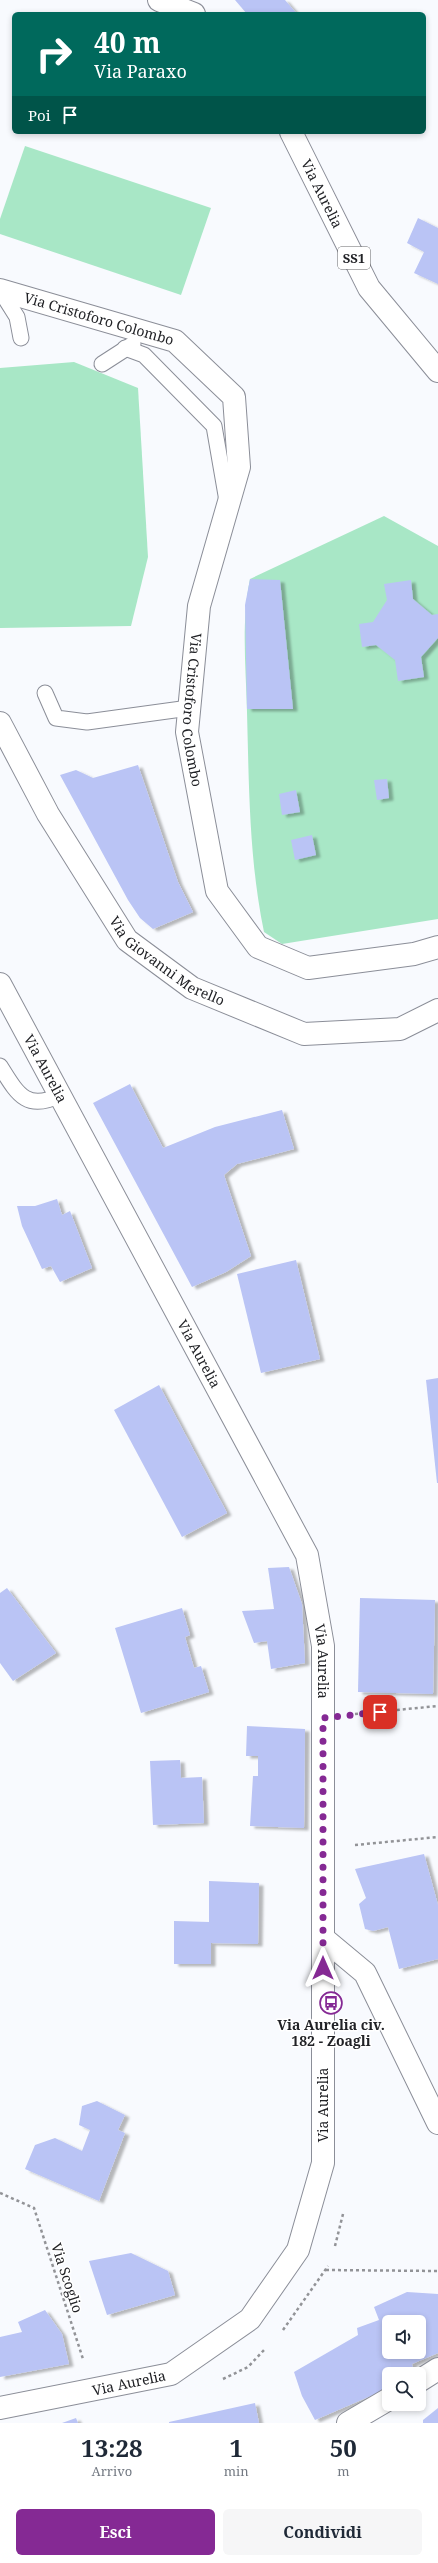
<!DOCTYPE html>
<html lang="it">
<head>
<meta charset="utf-8">
<style>
  :root { --surface:#fff; --page:#f6f6f7; --text:#1f2937; --muted:#747a83; --accent:#852994 }
  body { margin:0; font-family:"Noto Serif",serif; background:var(--page); color:var(--text); height:100vh; display:flex; flex-direction:column; font-size:15px; white-space:nowrap }
  * { box-sizing:border-box; margin:0 }
  p { font-size:13px; color:var(--muted) }
  .icon { flex:none; width:22px; height:22px; fill:none; stroke:currentColor; stroke-width:2; stroke-linecap:round; stroke-linejoin:round }
  .map { position:relative; height:2423px; overflow:hidden }
  .sheet { display:flex; flex-direction:column; background:var(--surface); flex:1 }
  .sheet>* { flex:none }
  .top-card { position:absolute; left:12px; top:12px; width:414px; height:122px; border-radius:6px; box-shadow:0 2px 6px #0003; background:#00695c; color:#fff; overflow:hidden }
  .buttons { position:absolute; left:382px; top:2315px; display:grid; gap:8px }
  .buttons a { display:grid; place-items:center; width:44px; height:44px; border-radius:6px; background:var(--surface); box-shadow:0 2px 6px #0003; font-size:20px }
  .pin { position:absolute; display:grid; place-items:center; width:34px; height:34px; color:#fff; margin:-17px; border-radius:8px; box-shadow:0 2px 6px #0006 }
  .me { position:absolute; width:44px; margin:-22px; rotate:0deg; stroke-linejoin:round; filter:drop-shadow(0 0 3px #0008) }
  .turn { display:flex; align-items:center; gap:14px; height:84px; padding:0 16px; font-size:18px }
  .turn .icon { width:52px; height:52px; stroke-width:2.5 }
  .turn b { display:block; font-size:28px; line-height:34px }
  .then { display:flex; align-items:center; height:38px; padding:0 16px; background:#0003; gap:8px; font-size:15px }
  .eta { display:flex; justify-content:space-evenly; align-items:center; height:68px; text-align:center }
  .eta b { font-size:24px; font-weight:700; line-height:28px }
  .button { display:flex; gap:8px; margin-top:auto; padding:8px 16px }
  .button a { flex:1; height:46px; border-radius:6px; background:var(--accent); color:#fff; font-size:16px; font-weight:700; line-height:46px; text-align:center }
  .button a+a { background:var(--page); color:var(--text) }
  .map>svg:first-child { display:block }
  .green { fill:#a8e7c6 }
  .building { fill:#bac4f5; fill-rule:evenodd; filter:url(#shadow) }
  .lines { fill:none; stroke-linecap:round; stroke-linejoin:round }
  .service-casing { stroke:#8b8e98; stroke-width:17 }
  .minor-casing { stroke:#8b8e98; stroke-width:24 }
  .primary-casing { stroke:#8b8e98; stroke-width:24 }
  .path { stroke:#929397; stroke-width:2.5; stroke-dasharray:3 3; stroke-linecap:butt }
  .service { stroke:#fff; stroke-width:15 }
  .minor { stroke:#fff; stroke-width:22 }
  .primary { stroke:#fff; stroke-width:22 }
  .route { stroke:#852994; stroke-width:7; stroke-dasharray:0 12.6 }
  .labels { text-anchor:middle; stroke-width:3; stroke-linejoin:round; paint-order:stroke }
  .shield { fill:#fff; stroke:#646467; stroke-width:1 }
  .shield-label { font-size:13px; font-weight:bold; fill:#212226 }
  .street-label { font-size:14px; fill:#212226; stroke:#fff }
  .poi-label { font-size:14px; font-weight:bold; fill:#212226; stroke:#fff }
</style>
</head>
<body>
<div class="map">
<svg width="438" height="2423" viewBox="0 0 438 2423">
  <defs>
    <filter id="shadow"><feDropShadow dx="4.5" dy="2.5" stdDeviation="1" flood-color="#0004"/></filter>
  </defs>
  <rect width="100%" height="100%" fill="#f8fafe"/>
  <g class="green">
    <polygon points="25,146 211,208 181,295 0,234 0,219"/>
    <polygon points="74,362 138,388 148,557 131,626 0,628 0,368"/>
    <path d="M 384,516 L 438,546 L 438,919 L 282,944 L 264,932 C 249,859 249,786 247,712 C 246,667 241,624 250,579 Z"/>
  </g>
  <g class="building">
    <polygon points="235,0 285,0 297,14 247,14"/>
    <polygon points="418,218 438,228 438,284 414,273 424,252 407,243"/>
    <polygon points="250,579 280,580 293,709 247,709 245,605"/>
    <polygon points="411,580 413,599 432,615 438,614 438,638 421,657 424,677 398,681 395,660 376,645 362,647 359,624 373,622 387,600 384,584"/>
    <polygon points="138,765 178,882 193,912 153,929 140,918 128,900 60,775 76,770 93,778"/>
    <polygon points="387,779 389,798 377,800 374,780"/>
    <polygon points="296,790 300,812 282,815 279,794"/>
    <polygon points="312,835 316,855 295,860 291,840"/>
    <polygon points="130,1084 163,1148 215,1127 282,1110 294,1149 237,1164 224,1175 251,1256 226,1272 192,1287 93,1103"/>
    <polygon points="57,1199 62,1215 70,1211 92,1268 60,1282 51,1266 42,1269 22,1226 17,1206 35,1206"/>
    <polygon points="296,1260 320,1359 261,1373 237,1274"/>
    <polygon points="438,1378 438,1483 437,1483 426,1380"/>
    <polygon points="159,1385 227,1513 182,1537 114,1410"/>
    <polygon points="289,1567 302,1604 305,1663 271,1669 267,1641 254,1643 242,1611 274,1609 268,1568"/>
    <polygon points="7,1588 56,1653 13,1681 0,1663 0,1593"/>
    <polygon points="360,1598 435,1600 433,1694 358,1692"/>
    <polygon points="182,1608 190,1635 185,1637 194,1668 201,1666 209,1692 141,1713 115,1628"/>
    <polygon points="247,1726 305,1729 304,1828 250,1826 253,1776 258,1776 258,1756 246,1756"/>
    <polygon points="180,1760 181,1778 202,1777 204,1823 153,1825 150,1761"/>
    <polygon points="424,1854 438,1905 438,1959 399,1969 388,1927 373,1931 365,1929 359,1904 366,1898 355,1869"/>
    <polygon points="209,1881 259,1883 258,1944 211,1943 211,1964 174,1964 174,1921 209,1922"/>
    <polygon points="97,2101 125,2115 118,2130 125,2133 99,2201 25,2169 35,2145 55,2138 82,2151 90,2130 79,2125 82,2106"/>
    <polygon points="131,2253 168,2271 175,2295 107,2315 89,2261"/>
    <path d="M 407,2292 L 438,2294 L 438,2353 L 412,2364 L 414,2373 L 389,2374 L 389,2388 L 315,2420 L 302,2396 L 294,2372 L 358,2335 L 357,2328 L 379,2320 L 374,2307 ZM 389,2322 L 419,2322 L 419,2352 L 389,2352 Z"/>
    <polygon points="45,2310 62,2334 69,2364 0,2377 0,2337 22,2332 18,2322"/>
    <polygon points="255,2403 259,2423 169,2423 169,2422"/>
    <polygon points="438,2408 438,2423 423,2423 423,2420"/>
    <polygon points="76,2418 78,2423 62,2423"/>
  </g>
  <g class="lines">
    <g class="service-casing">
      <g id="service">
        <polyline points="0,290 17,317 21,338"/>
        <polyline points="125,348 144,355 214,426 227,501"/>
        <polyline points="102,364 133,344"/>
        <polyline points="45,693 56,718 87,722 189,708"/>
        <path d="M 0,1066 C 17,1093 26,1112 60,1095"/>
      </g>
    </g>
    <g class="minor-casing">
      <g id="minor">
        <path id="s1" d="M 0,290 L 175,341 L 234,397 L 239,467 L 199,606 L 187,732 L 217,891 L 258,947 L 308,968 L 414,954 L 438,947"/>
        <path id="s2" d="M 0,723 L 48,814 L 127,940 L 192,988 L 304,1034 L 400,1029 L 438,1010"/>
        <polyline points="323,1938 365,1973 438,2123"/>
        <polyline points="419,2381 438,2369"/>
        <polyline points="348,2423 389,2399"/>
      </g>
    </g>
    <g class="primary-casing">
      <g id="primary">
        <polyline points="159,0 194,14"/>
        <path id="s3" d="M 291,132 L 369,288 L 438,371"/>
        <path id="s4" d="M 0,984 L 307,1555 L 323,1646 L 323,2163 L 298,2250 L 250,2319 L 171,2374 L 0,2408"/>
      </g>
    </g>
    <g class="path">
      <polyline points="355,1714 438,1706"/>
      <polyline points="355,1845 438,1837"/>
      <polyline points="0,2193 34,2208 83,2359"/>
      <polyline points="335,2246 343,2214"/>
      <polyline points="326,2270 438,2271"/>
      <polyline points="283,2330 328,2266"/>
      <polyline points="223,2379 248,2367 264,2350"/>
    </g>
    <use href="#service" class="service"/>
    <use href="#minor" class="minor"/>
    <use href="#primary" class="primary"/>
  </g>
  <g class="lines">
    <polyline class="route" points="323,1968 323,1718 380,1712"/>
  </g>
  <defs>
    <g id="bus-ring" transform="scale(1.15)"><circle r="9.5" fill="#fff" stroke="#852994" stroke-width="1.5"/><path d="M-5-6H5V4H4V6H2V4H-2V6H-4V4H-5ZM-3.5-4V0h7V-4ZM-3.5 1.2v1.5H-2V1.2ZM2 1.2v1.5H3.5V1.2Z" fill="#852994"/></g>
  </defs>
  <g fill-rule="evenodd">
    <use href="#bus-ring" x="331" y="2003"/>
  </g>
  <g class="labels">
    <rect class="shield" x="338" y="247" width="32" height="22" rx="3"/>
    <g class="shield-label">
      <text x="354" y="263">SS1</text>
    </g>
    <g class="street-label">
      <text dy="5" stroke="none"><textPath href="#s3" startOffset="69">Via Aurelia</textPath></text>
      <text dy="5" stroke="none"><textPath href="#s1" startOffset="103">Via Cristoforo Colombo</textPath></text>
      <text dy="5" stroke="none"><textPath href="#s1" startOffset="583">Via Cristoforo Colombo</textPath></text>
      <text dy="5" stroke="none"><textPath href="#s2" startOffset="296">Via Giovanni Merello</textPath></text>
      <text dy="5" stroke="none"><textPath href="#s4" startOffset="96">Via Aurelia</textPath></text>
      <text dy="5" stroke="none"><textPath href="#s4" startOffset="420">Via Aurelia</textPath></text>
      <text dy="5" stroke="none"><textPath href="#s4" startOffset="756">Via Aurelia</textPath></text>
      <text transform="translate(323 2105) rotate(-90)" y="5">Via Aurelia</text>
      <text transform="translate(67 2278) rotate(72)" y="5">Via Scoglio</text>
      <text transform="translate(129 2383) rotate(-12)" y="5">Via Aurelia</text>
    </g>
    <g class="poi-label">
      <text x="331" y="2030">Via Aurelia civ.<tspan x="331" dy="16">182 - Zoagli</tspan></text>
    </g>
  </g>
</svg>
<div class="buttons">
<a><svg class="icon" aria-label="sound" viewBox="0 0 24 24"><path d="M4 9h4l5-4v14l-5-4H4zM17 9q2 3 0 6"/></svg></a>
<a><svg class="icon" aria-label="search" viewBox="0 0 24 24"><circle cx="10" cy="10" r="6"/><path d="M15 15l6 6"/></svg></a>
</div>
<div class="pin" style="left:380px;top:1712px;background:#d93025"><svg class="icon" aria-label="arrive" viewBox="0 0 24 24"><path d="M6 21V4h12l-3 4 3 4H6"/></svg></div>
<svg class="me" style="left:323px;top:1968px" viewBox="-20 -20 40 40"><path d="M0-17L14 15 0 8-14 15z" fill="#852994" stroke="#fff" stroke-width="4"/></svg>
<div class="top-card">
<div class="turn"><svg class="icon" aria-label="right" viewBox="0 0 24 24"><path d="M7 20v-9h11M14 6l5 5-5 5"/></svg><div><b>40 m</b>Via Paraxo</div></div>
<div class="then">Poi<svg class="icon" aria-label="arrive" viewBox="0 0 24 24"><path d="M6 21V4h12l-3 4 3 4H6"/></svg></div>
</div>
</div>
<section class="sheet">
<div class="eta">
<div><b>13:28</b><p>Arrivo</p></div>
<div><b>1</b><p>min</p></div>
<div><b>50</b><p>m</p></div>
</div>
<div class="button"><a>Esci</a><a>Condividi</a></div>
</section>
</body>
</html>
